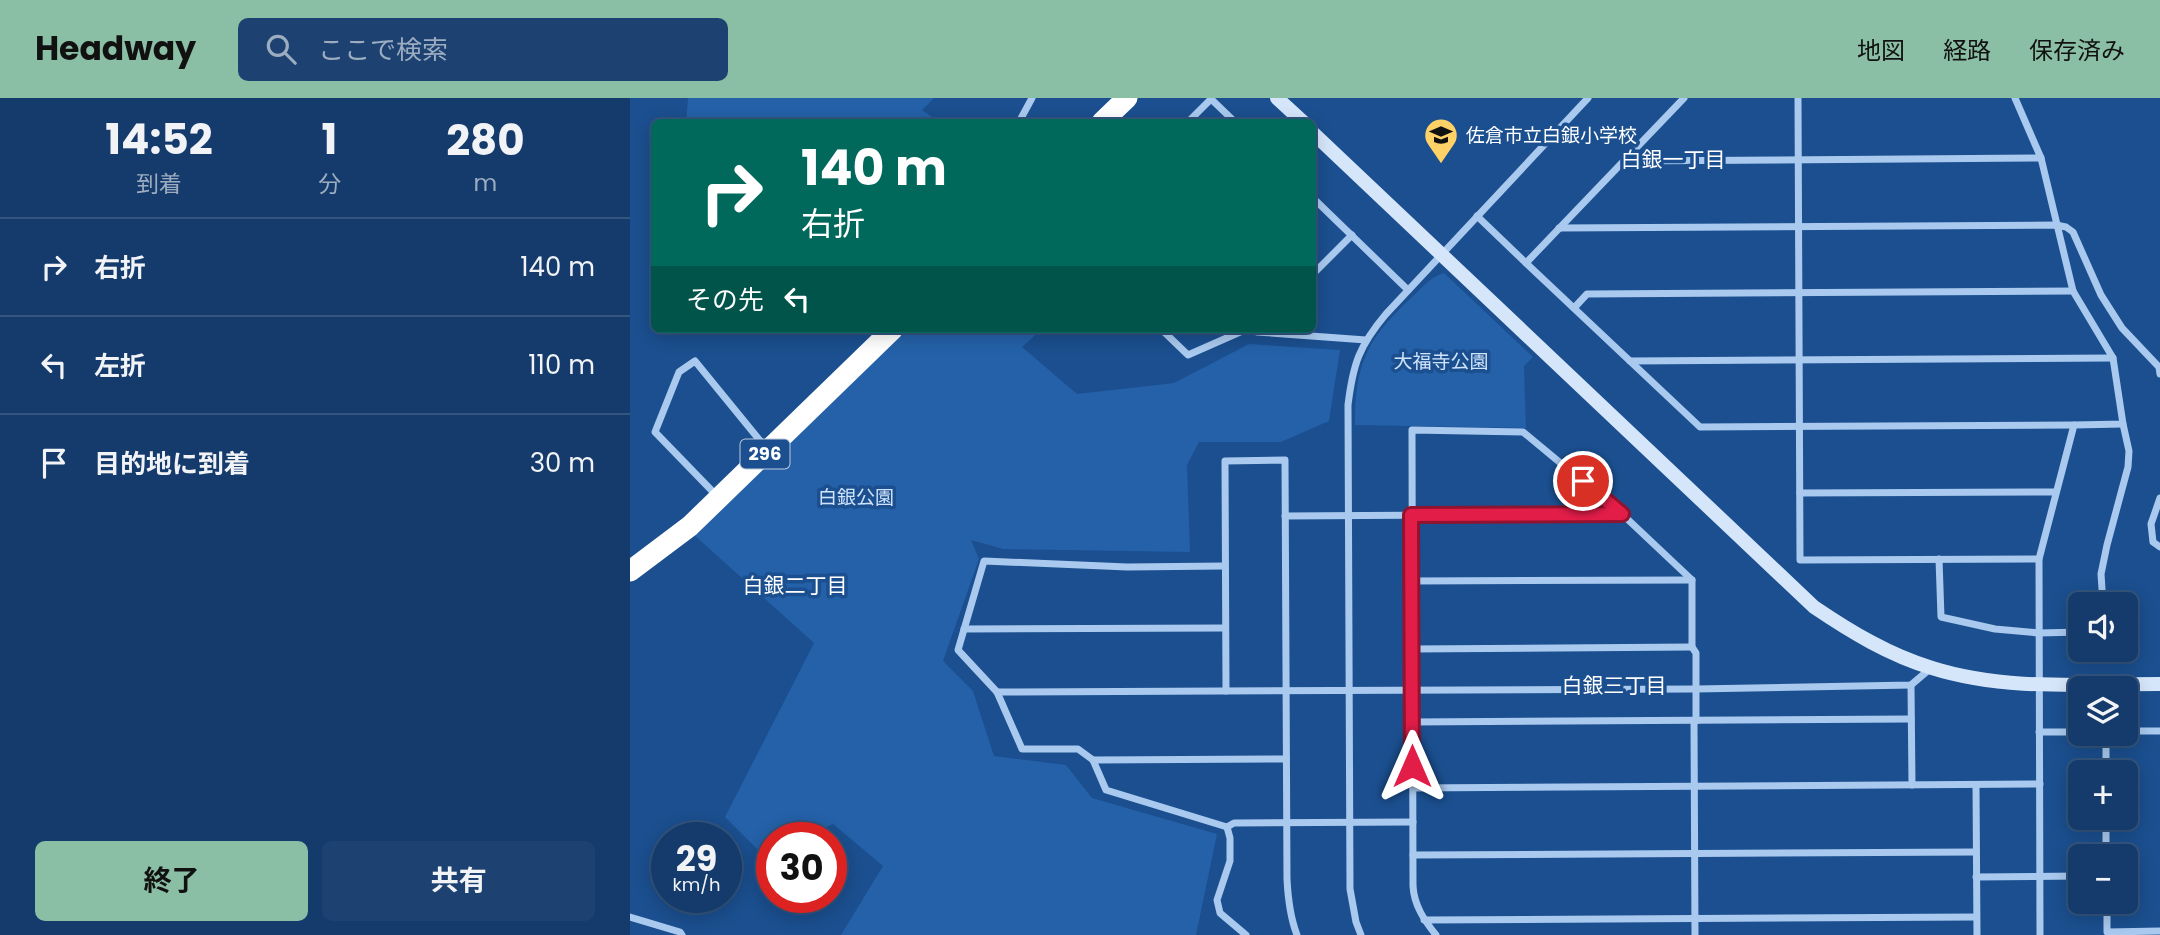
<!DOCTYPE html>
<html lang="ja">
<head>
<meta charset="utf-8">
<style>
  :root { --surface:#143b6b; --page:#1d4271; --text:#f1f3f6; --muted:#9dadc1; --line:#33557e; --accent:#8abfa5 }
  body { margin:0; font-family:Poppins,"Noto Sans JP",sans-serif; background:var(--page); color:var(--text); height:100vh; display:flex; flex-direction:column; font-size:26px; white-space:nowrap }
  * { box-sizing:border-box; margin:0 }
  p { font-size:23px; color:var(--muted) }
  .icon { flex:none; width:38px; height:38px; fill:none; stroke:currentColor; stroke-width:2; stroke-linecap:round; stroke-linejoin:round }
  .map { position:relative; flex:1; overflow:hidden }
  .side { display:flex; flex-direction:column; background:var(--surface); width:630px }
  .side>* { flex:none }
  .guide { position:absolute; left:21px; top:21px; width:665px; height:214px; border-radius:10px; box-shadow:0 4px 18px #0003,0 0 0 2px var(--line); background:#00695c; color:#fff; overflow:hidden }
  .buttons { position:absolute; left:1438px; top:494px; display:grid; gap:14px }
  .buttons a { display:grid; place-items:center; width:70px; height:70px; border-radius:10px; background:var(--surface); box-shadow:0 4px 18px #0003,0 0 0 2px var(--line); font-size:35px }
  .speed { position:absolute; left:21px; top:724px; display:flex; gap:14px; font-size:35px; font-weight:700; text-align:center }
  .speed>* { display:grid; place-content:center; width:91px; height:91px; border-radius:50%; background:var(--surface); box-shadow:0 4px 18px #0003,0 0 0 2px var(--line); line-height:1 }
  .speed small { font-size:18px; font-weight:400 }
  .speed .limit { border:10px solid #d22; background:#fff; color:#111 }
  .pin { position:absolute; display:grid; place-items:center; width:60px; height:60px; color:#fff; margin:-30px; border:4px solid #fff; border-radius:50%; box-shadow:0 2px 7px #0007 }
  .me { position:absolute; width:77px; margin:-38px; rotate:0deg; stroke-linejoin:round; filter:drop-shadow(0 0 5px #0008) }
  .turn { display:flex; align-items:center; gap:24px; height:147px; padding:0 35px; font-size:32px }
  .turn .icon { width:91px; height:91px; stroke-width:2.5 }
  .turn b { display:block; font-size:49px; line-height:60px }
  .then { display:flex; align-items:center; height:66px; padding:0 35px; background:#0003; gap:14px; font-size:26px }
  .eta { display:flex; justify-content:space-evenly; align-items:center; height:119px; text-align:center }
  .eta b { font-size:42px; font-weight:700; line-height:49px }
  .button { display:flex; gap:14px; margin-top:auto; padding:14px 35px }
  .button a { flex:1; height:80px; border-radius:10px; background:var(--accent); color:#111; font-size:28px; font-weight:700; line-height:80px; text-align:center }
  .button a+a { background:var(--page); color:var(--text) }
  ul { padding:0; list-style:none }
  li { display:flex; align-items:center; gap:21px; height:98px; padding:0 35px; border-top:2px solid var(--line) }
  li div { flex:1 }
  li b { display:block; font-size:26px }
  li em { font-style:normal }
  header { display:flex; align-items:center; gap:42px; box-sizing:border-box; height:98px; padding:0 35px; background:var(--accent); color:#111 }
  header strong { font-size:33px }
  nav { display:flex; gap:38px; margin-inline-start:auto; font-size:24px }
  .search { width:490px; height:63px; background:var(--page); display:flex; align-items:center; gap:18px; box-sizing:border-box; padding:0 24px; border-radius:10px; color:var(--muted); font-size:26px }
  main { display:flex; flex:1; min-height:0 }
  .map>svg:first-child { display:block }
  .green { fill:#2461a8 }
  .lines { fill:none; stroke-linecap:round; stroke-linejoin:round }
  .street { stroke:#a9c9ee; stroke-width:7 }
  .secondary { stroke:#d6e6fa; stroke-width:14 }
  .highway { stroke:#fff; stroke-width:21 }
  .route-casing { stroke:#92132f; stroke-width:18 }
  .route { stroke:#e11d48; stroke-width:12 }
  .labels { text-anchor:middle; stroke-width:7; stroke-linejoin:round; paint-order:stroke }
  .shield { fill:#1b4f8f; stroke:#bbcadd; stroke-width:2 }
  .shield-label { font-size:18px; font-weight:bold; fill:#fff }
  .poi-label { font-size:19px; fill:#fff; stroke:#1b4f8f; text-anchor:start }
  .park-label { font-size:19px; fill:#cfe3fa; stroke:#1b4f8f }
  .neighbourhood-label { font-size:21px; fill:#fff; stroke:#1b4f8f }
</style>
</head>
<body>
<header>
<strong>Headway</strong>
<div class="search"><svg class="icon" aria-label="search" viewBox="0 0 24 24"><circle cx="10" cy="10" r="6"/><path d="M15 15l6 6"/></svg>ここで検索</div>
<nav><a>地図</a><a>経路</a><a>保存済み</a></nav>
</header>
<main>
<section class="side">
<div class="eta">
<div><b>14:52</b><p>到着</p></div>
<div><b>1</b><p>分</p></div>
<div><b>280</b><p>m</p></div>
</div>
<ul>
<li><svg class="icon" aria-label="right" viewBox="0 0 24 24"><path d="M7 20v-9h11M14 6l5 5-5 5"/></svg><div><b>右折</b></div><em>140 m</em></li>
<li><svg class="icon" aria-label="left" viewBox="0 0 24 24"><path d="M17 20v-9H6M10 6l-5 5 5 5"/></svg><div><b>左折</b></div><em>110 m</em></li>
<li><svg class="icon" aria-label="arrive" viewBox="0 0 24 24"><path d="M6 21V4h12l-3 4 3 4H6"/></svg><div><b>目的地に到着</b></div><em>30 m</em></li>
</ul>
<div class="button"><a>終了</a><a>共有</a></div>
</section>
<div class="map">
<svg width="1530" height="837" viewBox="0 0 1530 837">
  <rect width="100%" height="100%" fill="#1b4f8f"/>
  <g class="green">
    <polygon points="58,0 304,0 292,12 309,24 56,24"/>
    <path d="M 814,175 L 903,259 L 894,268 L 896,330 L 725,327 C 725,267 736,242 780,201 C 791,191 800,179 814,175 Z"/>
    <polygon points="271,231 412,231 392,249 447,296 544,285 619,246 710,252 699,323 651,344 569,344 557,367 560,454 373,451 341,442 349,461 313,563 343,593 364,658 436,667 462,700 587,736 566,837 211,837 253,768 203,726 171,740 142,740 142,754 133,757 95,719 184,545 63,436"/>
  </g>
  <g class="lines">
    <g class="street">
      <polyline points="1054,0 896,165 1070,329 1444,327"/>
      <polyline points="1168,0 1170,462 1409,461"/>
      <polyline points="1385,0 1411,60 1443,193 1483,260 1493,326 1444,327 1409,461 1410,837"/>
      <polyline points="389,24 402,0"/>
      <polyline points="558,24 581,1 605,24"/>
      <polyline points="994,63 1411,60"/>
      <polyline points="682,99 778,192"/>
      <polyline points="847,118 896,165"/>
      <polyline points="929,130 1426,127 1436,129 1443,134 1471,197 1492,230 1529,269 1530,276"/>
      <polyline points="682,177 722,137"/>
      <polyline points="944,210 957,196 1443,193"/>
      <polyline points="531,231 558,257 617,231"/>
      <polyline points="624,231 627,234 736,242"/>
      <polyline points="1000,263 1483,260"/>
      <polyline points="1170,395 1426,394"/>
      <polyline points="87,398 25,334 49,274 65,263 136,350"/>
      <polyline points="1530,400 1521,426 1523,444 1530,449"/>
      <polyline points="655,418 992,416"/>
      <polyline points="1309,461 1311,519 1365,531 1409,535 1451,534"/>
      <polyline points="595,468 497,469 354,463 328,552 367,594 392,651 448,651 463,662 476,692 597,729"/>
      <polyline points="782,483 1062,482"/>
      <polyline points="1473,506 1471,476 1477,447 1498,369 1499,353 1493,326"/>
      <polyline points="334,531 595,530"/>
      <polyline points="782,551 1062,549"/>
      <polyline points="1281,587 1282,687"/>
      <path d="M 596,593 L 595,363 L 655,362 L 657,781 C 658,801 660,819 667,837"/>
      <polyline points="367,594 1066,591 1281,587 1301,570"/>
      <polyline points="1064,623 1065,837"/>
      <polyline points="782,624 1281,621"/>
      <polyline points="1496,633 1530,633"/>
      <polyline points="1409,634 1451,634"/>
      <polyline points="1476,635 1476,674"/>
      <polyline points="463,662 656,661"/>
      <polyline points="1346,687 1347,837"/>
      <polyline points="783,690 1410,686"/>
      <polyline points="1476,719 1476,758"/>
      <polyline points="783,757 1346,754"/>
      <polyline points="1346,779 1451,778"/>
      <polyline points="1477,803 1477,834 1530,833"/>
      <polyline points="0,819 50,834 52,837"/>
      <polyline points="794,822 1346,819"/>
      <polyline points="616,837 590,815 587,802 600,763 600,740 597,729 604,725 783,724"/>
      <path d="M 731,837 L 726,824 L 720,791 L 718,307 C 723,266 729,248 756,216 L 958,0"/>
      <path d="M 806,837 C 794,822 784,807 783,788 L 782,332 L 893,334 L 992,416 L 1062,482 L 1062,549 L 1066,555 L 1066,623"/>
    </g>
    <g class="secondary">
      <polyline points="647,0 673,24"/>
      <path d="M 682,34 L 1184,509 C 1221,534 1259,557 1302,570 C 1375,593 1454,586 1530,586"/>
    </g>
    <g class="highway">
      <polyline points="472,24 497,0"/>
      <polyline points="0,473 60,428 263,231"/>
    </g>
  </g>
  <g class="lines">
    <g class="route-casing">
      <polyline id="route" points="782,668 781,417 992,416 953,383"/>
    </g>
    <use href="#route" class="route"/>
  </g>
  <defs>
    <g id="school-pin" transform="scale(1.75)"><path d="M0 17L-7.5 6A9.5 9.5 0 1 1 7.5 6Z" fill="#ffd166" stroke="#1b4f8f"/><path d="M0-5L7-2L0 1L-7-2ZM-4 1L0 2.5L4 1V4Q0 6-4 4Z" fill="#111"/></g>
  </defs>
  <g fill-rule="evenodd">
    <use href="#school-pin" x="811" y="37"/>
  </g>
  <g class="labels">
    <rect class="shield" x="110.5" y="341.5" width="49" height="29" rx="5"/>
    <g class="shield-label">
      <text x="135" y="362">296</text>
    </g>
    <g class="poi-label">
      <text x="836" y="44">佐倉市立白銀小学校</text>
    </g>
    <g class="park-label">
      <text x="811" y="270">大福寺公園</text>
      <text x="226" y="406">白銀公園</text>
    </g>
    <g class="neighbourhood-label">
      <text x="1043" y="69">白銀一丁目</text>
      <text x="165" y="495">白銀二丁目</text>
      <text x="984" y="595">白銀三丁目</text>
    </g>
  </g>
</svg>
<div class="buttons">
<a><svg class="icon" aria-label="sound" viewBox="0 0 24 24"><path d="M4 9h4l5-4v14l-5-4H4zM17 9q2 3 0 6"/></svg></a>
<a><svg class="icon" aria-label="layers" viewBox="0 0 24 24"><path d="M12 4l9 5-9 5-9-5zM3 14l9 5 9-5"/></svg></a>
<a>+</a>
<a>−</a>
</div>
<div class="speed"><div>29<small>km/h</small></div><div class="limit">30</div></div>
<div class="pin" style="left:953px;top:383px;background:#d93025"><svg class="icon" aria-label="arrive" viewBox="0 0 24 24"><path d="M6 21V4h12l-3 4 3 4H6"/></svg></div>
<svg class="me" style="left:782px;top:668px" viewBox="-20 -20 40 40"><path d="M0-17L14 15 0 8-14 15z" fill="#e11d48" stroke="#fff" stroke-width="4"/></svg>
<div class="guide">
<div class="turn"><svg class="icon" aria-label="right" viewBox="0 0 24 24"><path d="M7 20v-9h11M14 6l5 5-5 5"/></svg><div><b>140 m</b>右折</div></div>
<div class="then">その先<svg class="icon" aria-label="left" viewBox="0 0 24 24"><path d="M17 20v-9H6M10 6l-5 5 5 5"/></svg></div>
</div>
</div>
</main>
</body>
</html>
